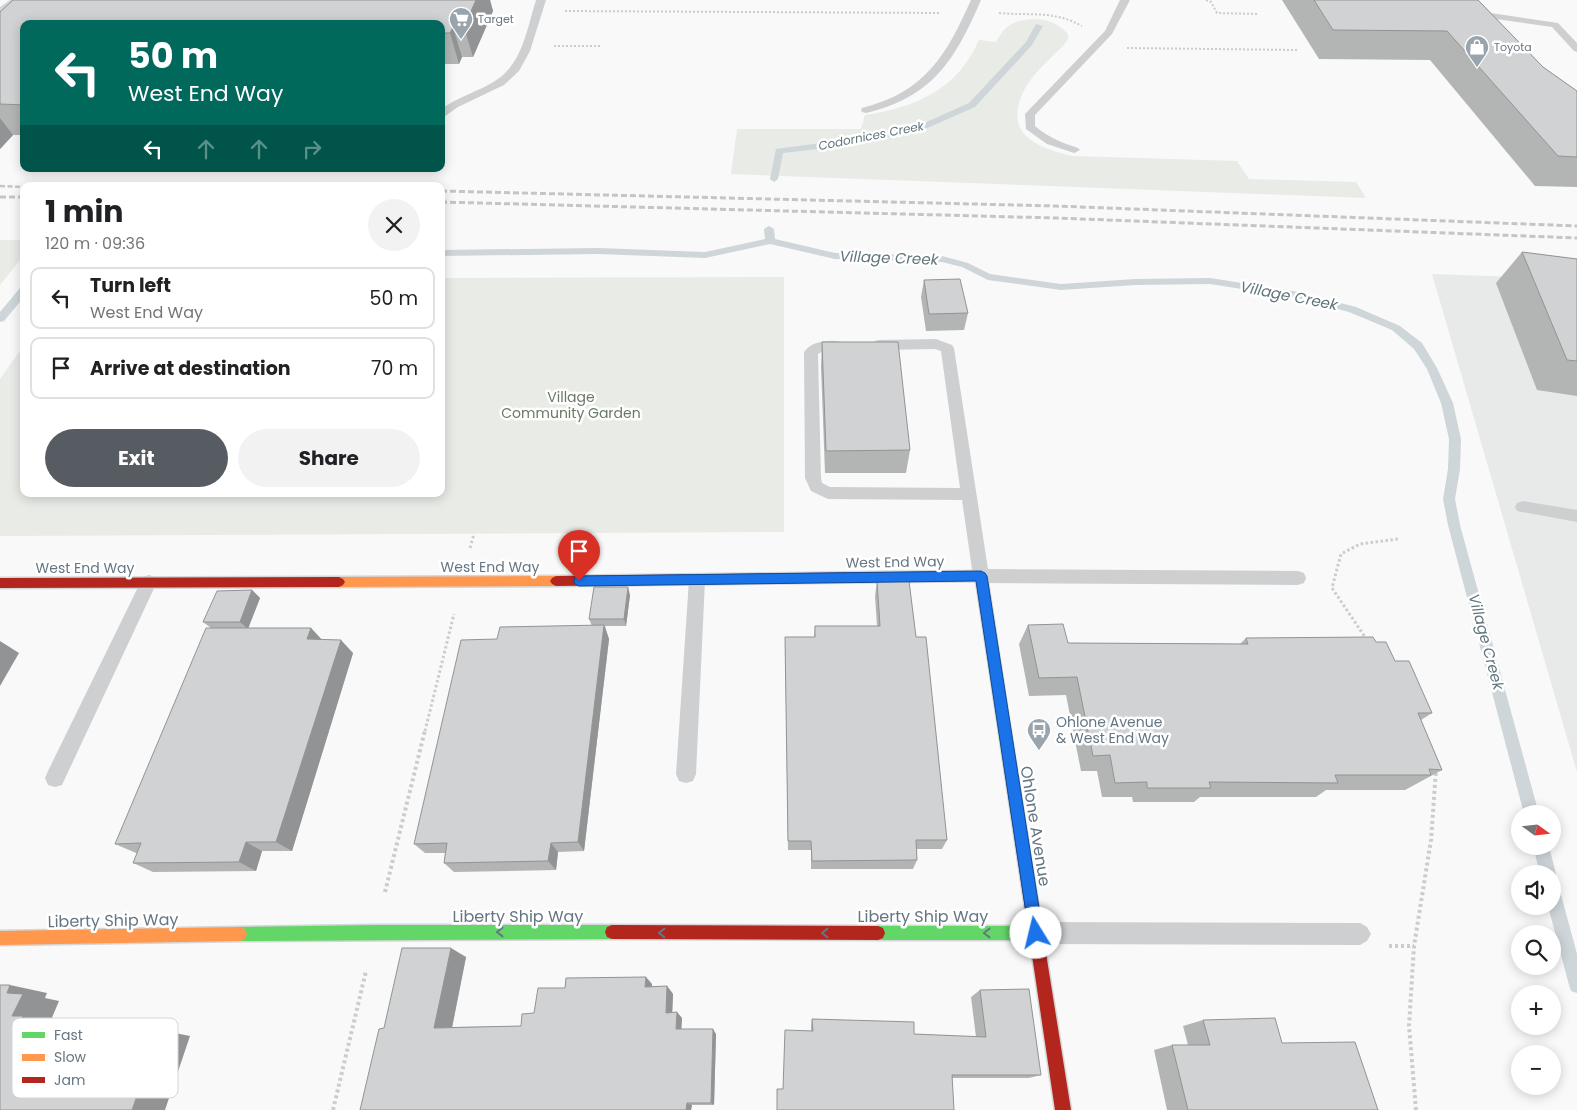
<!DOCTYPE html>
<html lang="en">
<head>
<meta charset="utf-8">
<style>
  :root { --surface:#fff; --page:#f2f2f2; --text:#202124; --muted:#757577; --line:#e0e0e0; --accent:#565c61 }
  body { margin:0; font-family:Poppins,sans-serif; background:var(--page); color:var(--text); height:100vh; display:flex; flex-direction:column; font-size:19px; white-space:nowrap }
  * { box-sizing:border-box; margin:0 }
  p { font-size:16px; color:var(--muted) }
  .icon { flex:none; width:28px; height:28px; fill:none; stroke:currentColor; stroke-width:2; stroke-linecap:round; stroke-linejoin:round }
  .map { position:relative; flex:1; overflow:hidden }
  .panel { position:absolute; left:20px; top:182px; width:425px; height:315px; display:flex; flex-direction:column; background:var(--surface); border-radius:10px; box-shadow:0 2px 12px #0003 }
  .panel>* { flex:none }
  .banner { position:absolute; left:20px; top:20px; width:425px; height:152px; border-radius:10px; box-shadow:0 2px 12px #0003; background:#00695c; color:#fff; overflow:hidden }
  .needle { width:32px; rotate:105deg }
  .controls { position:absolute; left:1511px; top:805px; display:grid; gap:10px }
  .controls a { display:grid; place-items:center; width:50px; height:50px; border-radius:50%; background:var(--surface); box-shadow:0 2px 12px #0003; font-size:25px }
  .pin { position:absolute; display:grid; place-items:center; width:42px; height:42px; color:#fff; margin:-51px -21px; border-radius:50% 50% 50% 0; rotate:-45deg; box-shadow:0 0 5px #0007 }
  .pin .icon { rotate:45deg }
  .me { position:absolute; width:55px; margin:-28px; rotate:351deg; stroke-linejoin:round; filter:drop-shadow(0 0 4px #0008) }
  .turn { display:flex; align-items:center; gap:18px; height:105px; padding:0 25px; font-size:22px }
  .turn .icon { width:65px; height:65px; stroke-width:2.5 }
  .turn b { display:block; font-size:35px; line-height:42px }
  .lanes { display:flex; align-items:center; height:48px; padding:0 25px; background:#0003; justify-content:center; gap:25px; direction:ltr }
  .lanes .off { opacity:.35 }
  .round { display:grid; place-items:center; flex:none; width:52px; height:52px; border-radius:26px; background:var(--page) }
  .summary { display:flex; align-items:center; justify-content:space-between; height:85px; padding:0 25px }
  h1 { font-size:30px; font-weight:700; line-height:38px }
  .cta { display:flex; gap:10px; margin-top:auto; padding:10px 25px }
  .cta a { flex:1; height:58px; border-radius:30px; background:var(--accent); color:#fff; font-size:20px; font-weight:700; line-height:58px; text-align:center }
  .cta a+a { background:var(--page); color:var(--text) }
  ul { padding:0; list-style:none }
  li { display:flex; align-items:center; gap:15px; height:62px; margin:0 10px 8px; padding:0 15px; border:2px solid var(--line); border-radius:10px }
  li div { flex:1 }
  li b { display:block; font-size:19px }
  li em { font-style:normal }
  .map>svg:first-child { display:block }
  .built { fill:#e8e9e9 }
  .green { fill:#e8ebe6 }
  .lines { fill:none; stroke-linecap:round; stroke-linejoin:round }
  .stream { fill:#ced6d9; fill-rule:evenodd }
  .fast-casing { stroke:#d5d6d7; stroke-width:3 }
  .slow-casing { stroke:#d5d6d7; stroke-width:3 }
  .jam-casing { stroke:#d5d6d7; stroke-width:3 }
  .path-far2 { stroke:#cbcccd; stroke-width:2; stroke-dasharray:2 2; stroke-linecap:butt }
  .path-far1 { stroke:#cbcccd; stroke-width:3; stroke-dasharray:2.5 2.5; stroke-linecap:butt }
  .path { stroke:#cbcccd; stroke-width:4; stroke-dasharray:3 3; stroke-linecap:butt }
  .lane { fill:#cecfd0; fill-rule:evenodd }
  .fast { fill:#63d668; fill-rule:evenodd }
  .slow { fill:#ff974d; fill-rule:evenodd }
  .jam { fill:#b3261e; fill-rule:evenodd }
  .rail-far1 { stroke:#c3c5c6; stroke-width:2.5; stroke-dasharray:5 2.5; stroke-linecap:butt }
  .rail { stroke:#c3c5c6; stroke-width:3; stroke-dasharray:6 3; stroke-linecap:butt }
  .wall { fill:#b3b5b5 }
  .shaded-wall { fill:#929394 }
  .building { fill:#d0d2d3; stroke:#929394 }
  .oneway { stroke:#657683 }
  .route { fill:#1a73e8; stroke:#114b97 }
  .labels { text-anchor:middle; stroke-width:5; stroke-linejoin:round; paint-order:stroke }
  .far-poi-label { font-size:11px; fill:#657683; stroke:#fff; text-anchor:start }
  .far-water-label { font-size:12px; font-style:italic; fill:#60757c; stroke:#fff }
  .park-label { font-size:14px; fill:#687a64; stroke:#fff }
  .street-label { font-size:14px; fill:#657683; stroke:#fff }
  .poi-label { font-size:14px; fill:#657683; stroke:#fff; text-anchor:start }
  .water-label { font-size:15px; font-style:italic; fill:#60757c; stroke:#fff }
  .near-street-label { font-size:16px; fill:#657683; stroke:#fff }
  .key { fill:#fff; stroke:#d1d6da; stroke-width:1 }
  .key-label { font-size:14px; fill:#657683 }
</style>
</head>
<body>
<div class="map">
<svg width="1577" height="1110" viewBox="0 0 1577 1110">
  <rect width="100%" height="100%" fill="#f9f9f9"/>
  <polygon class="built" points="1432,274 1577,279 1577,772"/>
  <g class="green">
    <path d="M 1034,19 C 1048,19 1059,24 1068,34 L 1068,39 L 1064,45 C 1052,57 1036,71 1027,85 C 1001,131 1031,146 1072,156 L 1237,161 L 1249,179 L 1356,182 L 1366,198 L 731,174 L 737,129 L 861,129 L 865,115 C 916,107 957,90 979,40 L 996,42 C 1006,24 1013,21 1034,19 Z"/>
    <polygon points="0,240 24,240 24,255 0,285"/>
    <polygon points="784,277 784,532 0,536 0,379 24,345 24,494 441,494 441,278"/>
  </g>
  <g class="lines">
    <g class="stream">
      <polygon points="10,0 18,0 0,13 0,7"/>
      <polygon points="1036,24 1043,26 1032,45 975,107 925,129 851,145 783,153 778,179 774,182 770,179 776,149 851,139 922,124 969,103 1026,42"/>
      <polygon points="769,226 774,229 775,239 835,253 942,256 968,263 990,274 1061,284 1135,279 1210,278 1293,291 1356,307 1400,326 1422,343 1437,368 1453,403 1461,439 1460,469 1455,499 1460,525 1539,814 1524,814 1448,525 1443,499 1448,469 1449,439 1441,403 1427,369 1414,349 1392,330 1349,312 1293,297 1210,284 1135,285 1061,290 988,280 962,267 942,262 835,259 770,244 705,258 598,254 441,256 441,250 598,248 705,252 765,239 764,229"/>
      <polygon points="24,287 24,297 4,321 0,322 0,312 20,288"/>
      <polygon points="1533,846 1549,846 1556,874 1554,880 1552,874 1540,874"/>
      <polygon points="1552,883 1558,885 1560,891 1577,954 1577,993 1571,991 1569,985 1548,906 1552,906"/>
    </g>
    <g class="fast-casing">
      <g id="fast">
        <polygon points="376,925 612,925 617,927 619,932 617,937 612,939 240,941 235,939 233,934 235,929 240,927"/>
        <polygon points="878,926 1036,926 1041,928 1043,933 1041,938 1036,940 878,940 873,938 871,933 873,928"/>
      </g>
    </g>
    <g class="slow-casing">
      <g id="slow">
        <polygon points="981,571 985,573 987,576 1011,733 1010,737 1005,739 1000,737 999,733 976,581 886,582 882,580 880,577 882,574 886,572"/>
        <polygon points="556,576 560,578 562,581 560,584 556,586 339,587 335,585 333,582 335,579 339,577"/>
        <polygon points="240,927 245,929 247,934 245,939 240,941 0,945 0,931"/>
      </g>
    </g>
    <g class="jam-casing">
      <g id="jam">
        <polygon points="886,572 890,574 892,577 890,580 886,582 556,586 552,584 550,581 552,578 556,576"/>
        <polygon points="339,577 343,579 345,582 343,585 339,587 0,588 0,578"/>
        <polygon points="1005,727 1010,729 1011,733 1071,1110 1055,1110 999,733 1000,729"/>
        <polygon points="612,925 878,926 883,928 885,933 883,938 878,940 612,939 607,937 605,932 607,927"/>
      </g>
    </g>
    <g class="path-far2">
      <polyline points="1206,0 1211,2 1217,13 1258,14"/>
      <polyline points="565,11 941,13"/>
      <path d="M 999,13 C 1030,16 1053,10 1082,26"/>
      <polyline points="554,46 601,46"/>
      <polyline points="1127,48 1297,50"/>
    </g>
    <g class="path-far1">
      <polyline points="470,548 474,534"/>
      <polyline points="1367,640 1332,588 1341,554 1360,544 1398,539"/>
      <polyline points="425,731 454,614"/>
    </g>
    <g class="path">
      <polyline points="385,892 425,730"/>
      <polyline points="1389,946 1414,946"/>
      <polyline points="333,1110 366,971"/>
      <polyline points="1416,1110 1409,1026 1414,946 1431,840 1436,770"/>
    </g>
    <g class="lane">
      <path d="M 536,0 L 546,0 L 530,51 L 519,71 L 504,85 L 458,107 L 441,119 L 443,108 C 457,98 473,93 488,85 C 522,69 526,32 536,0 Z"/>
      <path d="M 971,0 L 981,0 C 955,60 933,97 866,113 L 862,112 L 861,110 L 862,108 C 925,92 946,56 971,0 Z"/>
      <path d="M 1120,0 L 1130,0 L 1112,34 L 1035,115 L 1035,126 C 1048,137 1062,143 1078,148 L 1080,150 L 1074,153 L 1047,144 L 1026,129 L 1025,114 L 1105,31 Z"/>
      <polygon points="1471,10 1558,23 1577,43 1577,52 1574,51 1552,27 1468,15 1468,11"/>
      <path d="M 936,339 L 952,345 L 954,348 L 988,569 L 1298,571 L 1304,573 L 1306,578 L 1304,583 L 1298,585 L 981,583 L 975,581 L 973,576 L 962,500 L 828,499 L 811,491 L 805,478 L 804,352 C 813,339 834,339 848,343 L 850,346 L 848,349 C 838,352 826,348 818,354 L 821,478 L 822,483 L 830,487 L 960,488 L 941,351 L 935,349 L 878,350 L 873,348 L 871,345 L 873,342 L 878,340 Z"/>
      <polygon points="1523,501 1577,510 1577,522 1517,511 1515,507 1517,503"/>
      <polygon points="697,573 703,575 705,580 696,774 693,781 686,783 679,781 676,774 689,580 691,575"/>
      <polygon points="149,575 155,577 157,582 62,785 55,787 48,785 45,778 48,771 143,577"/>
      <polygon points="1036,922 1360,923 1367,927 1371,934 1367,941 1360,945 1036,944 1029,940 1025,933 1029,926"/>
    </g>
    <use href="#fast" class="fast"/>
    <use href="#slow" class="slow"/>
    <use href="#jam" class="jam"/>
    <polyline class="rail-far1" points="0,186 24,187"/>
    <g class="rail">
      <polyline points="441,191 1055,206 1577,226"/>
      <polyline points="0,197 24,197"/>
      <polyline points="441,202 1056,218 1577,238"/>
    </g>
  </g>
  <g class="wall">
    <polygon points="13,0 490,0 493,11 473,57 462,57 459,64 441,64 441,24 24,24 24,135 13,135 0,149 0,12"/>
    <polygon points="1282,0 1478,0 1543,67 1577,91 1577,187 1535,186 1430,60 1319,59"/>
    <polygon points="1522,252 1577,259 1577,396 1537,390 1496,283"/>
    <polygon points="924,280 968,313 964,330 926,331 921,297"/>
    <polygon points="822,342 910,450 906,473 825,473 821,367"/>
    <polygon points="877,581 916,637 947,840 942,849 916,849 917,860 913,869 811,869 811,850 788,850 785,637 814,637 815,626 877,626 875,596"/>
    <polygon points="252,590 260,598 248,628 311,628 322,640 353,653 292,851 262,851 256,871 153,872 133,863 137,853 136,853 115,844 211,628 203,622"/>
    <polygon points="630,595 626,626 605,626 609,639 584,851 558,852 556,870 454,872 444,863 445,853 425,853 414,844 497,639 592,626 589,619"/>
    <polygon points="1028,625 1068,643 1240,644 1246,638 1376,642 1395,661 1432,713 1421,720 1442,770 1405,790 1326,790 1316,797 1200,797 1194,802 1133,802 1132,797 1102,797 1097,771 1081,771 1066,695 1029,696 1019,644"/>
    <polygon points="466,957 452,1027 521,1026 534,1013 652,984 652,987 667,986 673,994 672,1012 682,1018 681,1029 716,1034 714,1105 692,1105 691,1110 360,1110 384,1028"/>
    <polygon points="980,990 1041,1075 1029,1078 952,1078 783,1089 811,1031 811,1025 812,1019 914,1034 976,1037 971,997"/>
    <polygon points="1203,1020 1282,1043 1378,1110 1167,1110 1154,1050 1172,1045 1188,1045 1183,1026"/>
  </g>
  <g class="shaded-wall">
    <polygon points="476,0 490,0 493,11 473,57 464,27"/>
    <polygon points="453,27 462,57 459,64 450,33"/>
    <polygon points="0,118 13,135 0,149"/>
    <polygon points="628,587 630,595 626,626 624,619"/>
    <polygon points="252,590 260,598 248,629 240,622"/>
    <polygon points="604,625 609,639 584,851 578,842"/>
    <polygon points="311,628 323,641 307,639"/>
    <polygon points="341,640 353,653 292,851 276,842"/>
    <polygon points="0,641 19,653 0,686"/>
    <polygon points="246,842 262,851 256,871 239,862"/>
    <polygon points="551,843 558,852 556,870 548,861"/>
    <polygon points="451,948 466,957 451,1033 434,1028"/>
    <polygon points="646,977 652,984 652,994 645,987"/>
    <polygon points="10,985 47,993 45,998 59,1001 51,1020 60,1022 54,1037 16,1032 7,993"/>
    <polygon points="667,986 673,994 672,1019 666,1013"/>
    <polygon points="677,1012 682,1018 681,1035 676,1029"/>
    <polygon points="713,1029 716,1034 714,1105 711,1103"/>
    <polygon points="160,1030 190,1036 165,1110 132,1110"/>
    <polygon points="687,1103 692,1105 691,1110 686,1110"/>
  </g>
  <g class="building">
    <polygon points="13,0 476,0 464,27 453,27 450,33 441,33 441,24 24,24 24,105 0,104 0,12"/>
    <polygon points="1314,0 1478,0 1543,67 1577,91 1577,157 1558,156 1447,31 1333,30"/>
    <polygon points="1522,252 1577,259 1577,361 1567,360"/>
    <polygon points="960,279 968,313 929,314 924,280"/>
    <polygon points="822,342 898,342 910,450 826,451"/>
    <polygon points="877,581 909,581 916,637 926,637 947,840 916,840 917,860 812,861 811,841 788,841 785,637 815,637 815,626 880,626"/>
    <polygon points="594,587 628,587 624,619 589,619"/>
    <polygon points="252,590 240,622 203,622 217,591"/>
    <polygon points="1063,624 1068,643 1248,644 1246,638 1373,637 1376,642 1386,642 1395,661 1409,661 1432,713 1418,713 1442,770 1429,769 1431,775 1335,775 1338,783 1209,782 1211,788 1147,788 1147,782 1115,783 1110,755 1093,756 1077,677 1039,678 1028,625"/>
    <polygon points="604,625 578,842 551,843 548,861 444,863 447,843 414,844 461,640 497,639 500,627"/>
    <polygon points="206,628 311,628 307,639 341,640 276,842 246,842 239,862 133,863 141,843 115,844"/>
    <polygon points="402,948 451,948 434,1028 521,1026 522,1014 534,1013 538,988 565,988 566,978 646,977 645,987 667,986 666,1013 677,1012 676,1029 713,1029 711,1103 687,1103 686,1110 360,1110 379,1029 384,1028"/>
    <polygon points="0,985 10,985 7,993 23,994 12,1016 23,1016 16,1032 160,1030 132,1110 0,1110"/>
    <polygon points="1029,989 1041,1075 952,1075 954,1110 777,1110 777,1089 783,1089 785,1030 813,1031 812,1019 914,1022 914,1034 986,1037 980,990"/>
    <polygon points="1275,1018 1282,1043 1355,1042 1378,1110 1188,1110 1172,1045 1210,1045 1203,1020"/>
  </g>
  <defs><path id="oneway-chevron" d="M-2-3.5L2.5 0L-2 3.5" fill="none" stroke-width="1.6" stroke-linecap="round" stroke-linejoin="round" transform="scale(1.25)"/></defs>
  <g class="oneway">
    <use href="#oneway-chevron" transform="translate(500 932) rotate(-180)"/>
    <use href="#oneway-chevron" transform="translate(662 933) rotate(-180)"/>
    <use href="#oneway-chevron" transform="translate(825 933) rotate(-180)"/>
    <use href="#oneway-chevron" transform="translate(987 933) rotate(-180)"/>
  </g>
  <polygon class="route" points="981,571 985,573 987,576 1043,933 1041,938 1036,940 1031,938 1029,933 976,581 579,586 575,584 574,581 575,577 579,576"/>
  <defs>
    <g id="supermarket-pin" transform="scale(1.25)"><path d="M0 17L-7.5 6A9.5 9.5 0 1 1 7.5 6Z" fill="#99a4ac" stroke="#fff"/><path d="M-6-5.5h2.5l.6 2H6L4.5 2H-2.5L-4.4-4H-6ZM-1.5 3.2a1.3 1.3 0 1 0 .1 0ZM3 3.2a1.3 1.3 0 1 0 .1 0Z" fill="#fff"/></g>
    <g id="shop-pin" transform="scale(1.25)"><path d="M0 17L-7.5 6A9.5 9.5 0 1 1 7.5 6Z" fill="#99a4ac" stroke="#fff"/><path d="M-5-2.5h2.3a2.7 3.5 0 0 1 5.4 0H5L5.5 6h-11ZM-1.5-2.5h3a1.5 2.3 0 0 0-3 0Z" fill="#fff"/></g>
    <g id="bus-pin" transform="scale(1.25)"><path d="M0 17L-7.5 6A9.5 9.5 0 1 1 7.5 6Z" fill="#99a4ac" stroke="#fff"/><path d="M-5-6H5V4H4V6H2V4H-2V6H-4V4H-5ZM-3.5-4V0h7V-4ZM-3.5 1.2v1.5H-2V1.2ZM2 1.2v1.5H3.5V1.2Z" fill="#fff"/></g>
  </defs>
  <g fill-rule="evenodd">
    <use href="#supermarket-pin" x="461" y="19"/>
    <use href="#shop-pin" x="1477" y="47"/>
    <use href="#bus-pin" x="1039" y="730"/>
  </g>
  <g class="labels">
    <g class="far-poi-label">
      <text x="478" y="23">Target</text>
      <text x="1494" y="51">Toyota</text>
    </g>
    <g class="far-water-label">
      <text transform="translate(871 136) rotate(-11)" y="4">Codornices Creek</text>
    </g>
    <g class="park-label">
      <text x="571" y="402">Village<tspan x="571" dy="16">Community Garden</tspan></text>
    </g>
    <g class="street-label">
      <text transform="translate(895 562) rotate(-1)" y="5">West End Way</text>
      <text x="490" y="572">West End Way</text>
      <text x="85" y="573">West End Way</text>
    </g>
    <g class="poi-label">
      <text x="1056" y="727">Ohlone Avenue<tspan x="1056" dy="16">&amp; West End Way</tspan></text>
    </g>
    <g class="water-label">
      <text transform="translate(889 258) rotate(2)" y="5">Village Creek</text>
      <text transform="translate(1289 296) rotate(11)" y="5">Village Creek</text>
      <text transform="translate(1486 642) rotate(75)" y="5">Village Creek</text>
    </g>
    <g class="near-street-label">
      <text transform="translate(1036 826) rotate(81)" y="6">Ohlone Avenue</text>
      <text x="518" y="922">Liberty Ship Way</text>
      <text x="923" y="922">Liberty Ship Way</text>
      <text transform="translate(113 920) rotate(-1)" y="6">Liberty Ship Way</text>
    </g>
  </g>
  <rect x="12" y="1018" width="166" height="80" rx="8" class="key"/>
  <rect x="22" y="1032" width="23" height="6" fill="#63d668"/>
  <rect x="22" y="1054" width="23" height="7" fill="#ff974d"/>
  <rect x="22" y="1077" width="23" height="6" fill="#b3261e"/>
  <g class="key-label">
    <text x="54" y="1040">Fast</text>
    <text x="54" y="1062">Slow</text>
    <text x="54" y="1085">Jam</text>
  </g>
</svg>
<div class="controls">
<a><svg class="needle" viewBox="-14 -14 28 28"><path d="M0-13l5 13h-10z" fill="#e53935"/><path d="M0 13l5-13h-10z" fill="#757577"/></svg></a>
<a><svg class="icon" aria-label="sound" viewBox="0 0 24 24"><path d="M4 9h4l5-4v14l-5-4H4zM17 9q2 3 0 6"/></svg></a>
<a><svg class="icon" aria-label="search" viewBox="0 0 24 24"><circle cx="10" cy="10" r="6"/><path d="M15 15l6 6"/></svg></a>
<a>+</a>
<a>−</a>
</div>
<div class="pin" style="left:579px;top:581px;background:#d93025"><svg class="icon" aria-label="arrive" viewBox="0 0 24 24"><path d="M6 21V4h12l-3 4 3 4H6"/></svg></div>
<svg class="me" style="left:1036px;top:933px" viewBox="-20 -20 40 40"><circle r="19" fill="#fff"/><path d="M0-13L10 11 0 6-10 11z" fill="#1a73e8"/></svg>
<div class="banner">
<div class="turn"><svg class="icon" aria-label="left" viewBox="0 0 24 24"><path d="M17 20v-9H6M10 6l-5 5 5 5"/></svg><div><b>50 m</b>West End Way</div></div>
<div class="lanes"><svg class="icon" aria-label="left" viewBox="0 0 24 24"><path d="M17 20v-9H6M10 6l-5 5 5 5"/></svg><svg class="icon off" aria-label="ahead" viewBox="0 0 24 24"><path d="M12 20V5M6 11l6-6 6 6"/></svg><svg class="icon off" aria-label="ahead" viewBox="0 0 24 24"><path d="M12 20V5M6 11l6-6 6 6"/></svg><svg class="icon off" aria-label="right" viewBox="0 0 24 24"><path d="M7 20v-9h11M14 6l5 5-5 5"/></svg></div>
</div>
<section class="panel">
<div class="summary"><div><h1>1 min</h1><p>120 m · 09:36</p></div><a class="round"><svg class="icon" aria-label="close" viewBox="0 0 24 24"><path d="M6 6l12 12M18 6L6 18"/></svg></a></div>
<ul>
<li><svg class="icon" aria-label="left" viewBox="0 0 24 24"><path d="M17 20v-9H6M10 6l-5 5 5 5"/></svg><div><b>Turn left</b><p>West End Way</p></div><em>50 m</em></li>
<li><svg class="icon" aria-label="arrive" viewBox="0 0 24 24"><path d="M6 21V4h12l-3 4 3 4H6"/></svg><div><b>Arrive at destination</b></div><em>70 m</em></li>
</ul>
<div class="cta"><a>Exit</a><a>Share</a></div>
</section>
</div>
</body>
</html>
